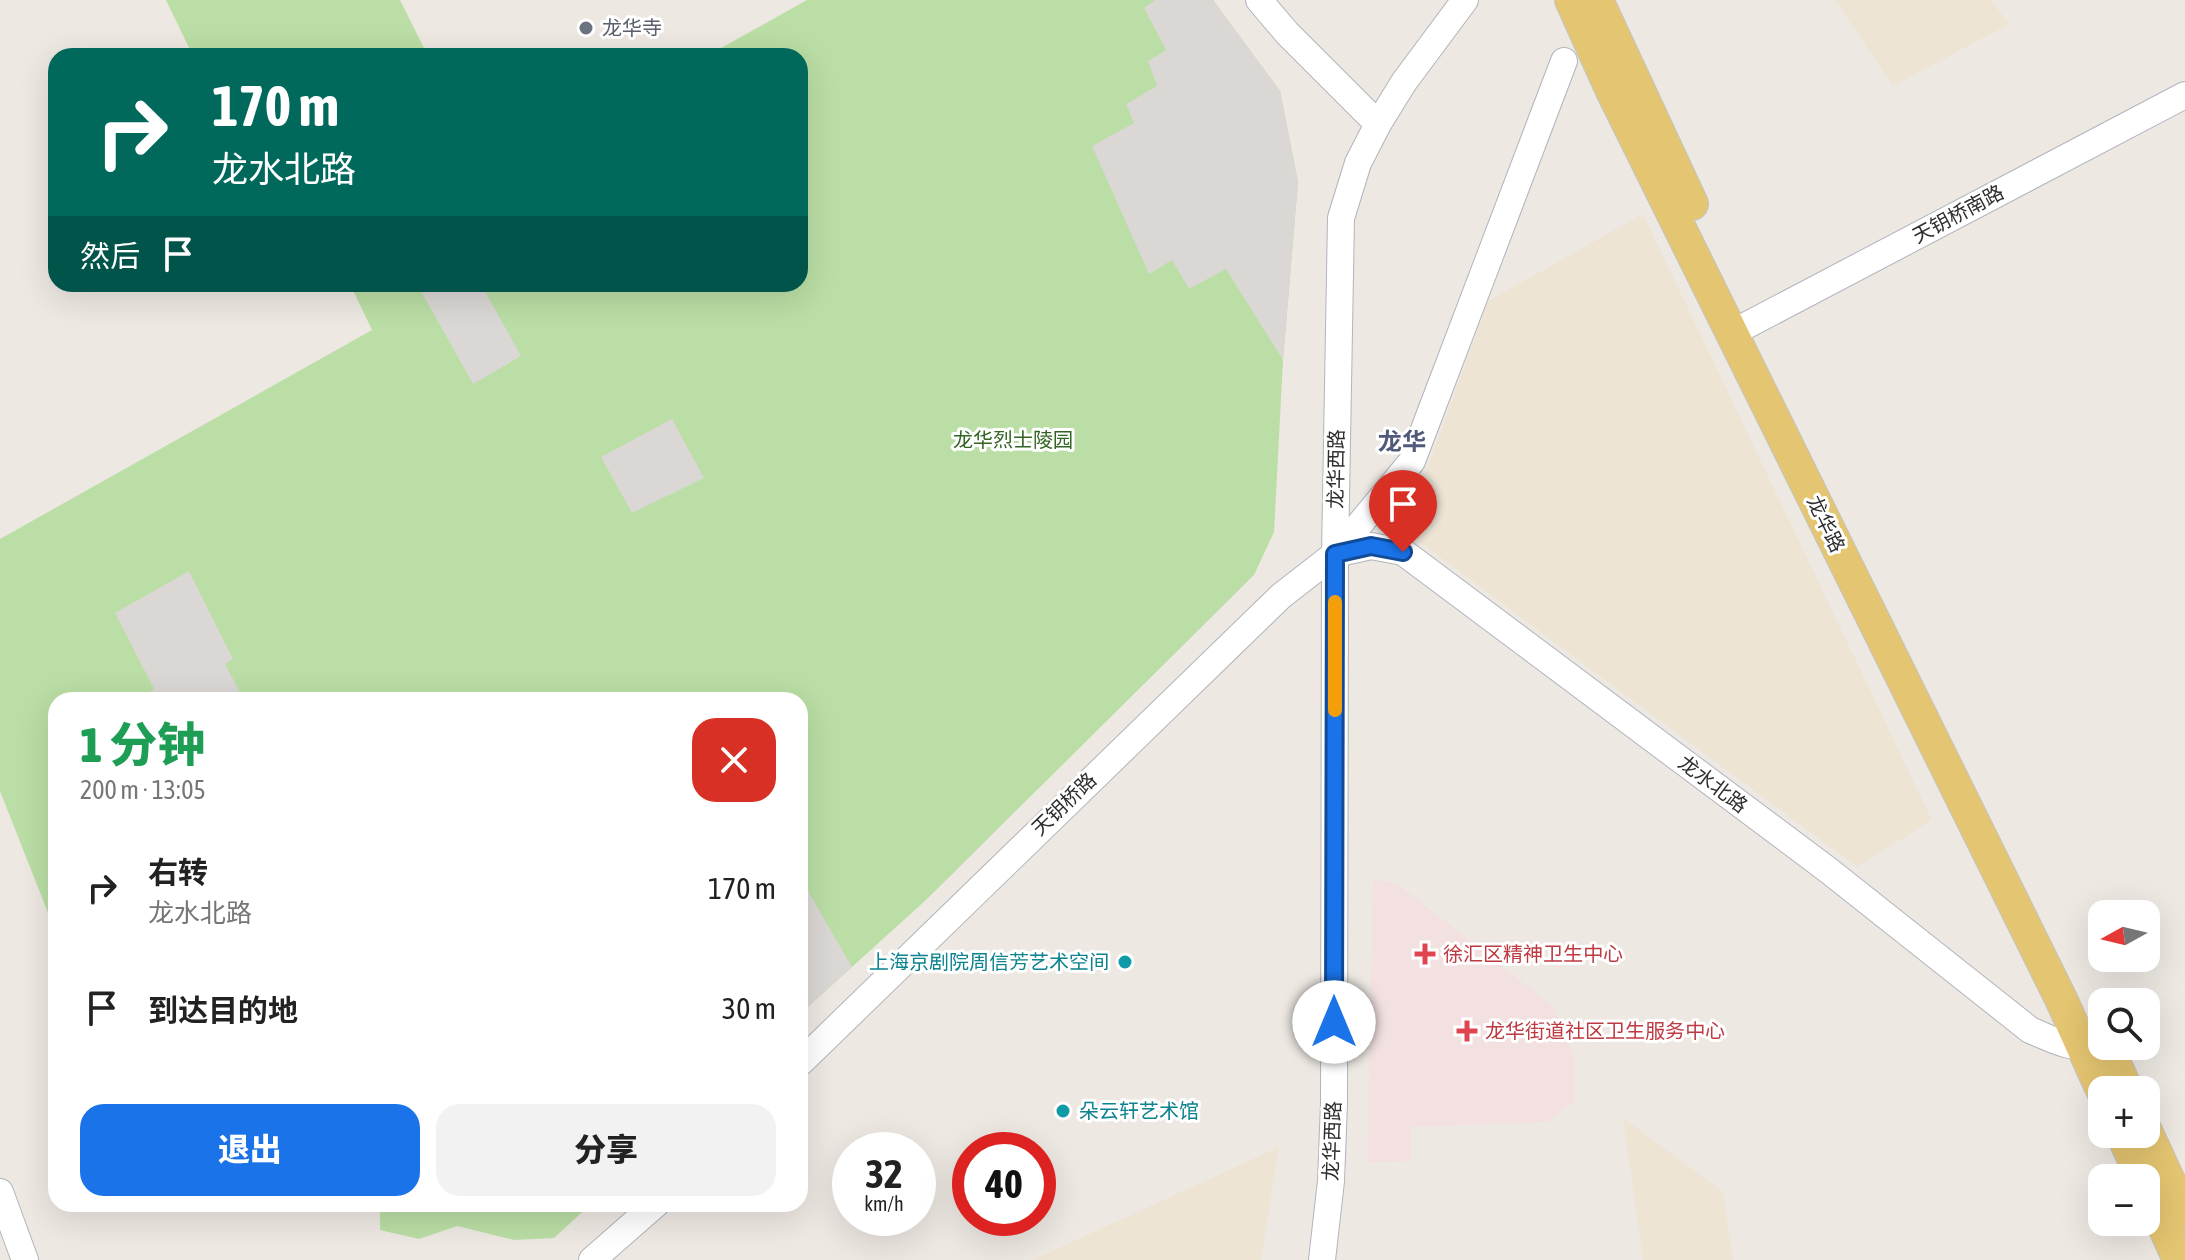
<!DOCTYPE html>
<html lang="zh">
<head>
<meta charset="utf-8">
<style>
  :root { --surface:#fff; --page:#f2f2f2; --text:#222; --muted:#767676; --accent:#1a73e8 }
  body { margin:0; font-family:"Asap Condensed","Noto Sans SC",sans-serif; background:var(--page); color:var(--text); height:100vh; display:flex; flex-direction:column; font-size:30px; white-space:nowrap }
  * { box-sizing:border-box; margin:0 }
  p { font-size:26px; color:var(--muted) }
  .icon { flex:none; width:44px; height:44px; fill:none; stroke:currentColor; stroke-width:2; stroke-linecap:round; stroke-linejoin:round }
  .map { position:relative; flex:1; overflow:hidden }
  .details { position:absolute; left:48px; top:692px; width:760px; height:520px; display:flex; flex-direction:column; background:var(--surface); border-radius:24px; box-shadow:0 8px 32px #0002 }
  .details>* { flex:none }
  .guide { position:absolute; left:48px; top:48px; width:760px; height:244px; border-radius:24px; box-shadow:0 8px 32px #0002; background:#00695c; color:#fff; overflow:hidden }
  .needle { width:52px; rotate:262deg }
  .buttons { position:absolute; left:2088px; top:900px; display:grid; gap:16px }
  .buttons a { display:grid; place-items:center; width:72px; height:72px; border-radius:16px; background:var(--surface); box-shadow:0 8px 32px #0002; font-size:40px }
  .speed { position:absolute; left:832px; top:1132px; display:flex; gap:16px; font-size:40px; font-weight:700; text-align:center }
  .speed>* { display:grid; place-content:center; width:104px; height:104px; border-radius:50%; background:var(--surface); box-shadow:0 8px 32px #0002; line-height:1 }
  .speed small { font-size:20px; font-weight:400 }
  .speed .limit { border:12px solid #d22; background:#fff; color:#111 }
  .pin { position:absolute; display:grid; place-items:center; width:68px; height:68px; color:#fff; margin:-82px -34px; border-radius:50% 50% 50% 0; rotate:-45deg; box-shadow:0 0 8px #0007 }
  .pin .icon { rotate:45deg }
  .me { position:absolute; width:88px; margin:-44px; rotate:0deg; stroke-linejoin:round; filter:drop-shadow(0 0 6px #0008) }
  .turn { display:flex; align-items:center; gap:28px; height:168px; padding:0 32px; font-size:36px }
  .turn .icon { width:104px; height:104px; stroke-width:2.5 }
  .turn b { display:block; font-size:56px; line-height:68px }
  .then { display:flex; align-items:center; height:76px; padding:0 32px; background:#0003; gap:16px; font-size:30px }
  .round { display:grid; place-items:center; flex:none; width:84px; height:84px; border-radius:24px; background:var(--page) }
  .head { display:flex; align-items:center; justify-content:space-between; height:136px; padding:0 32px }
  h1 { font-size:48px; font-weight:800; line-height:60px; color:#1e9e55 }
  .cta { display:flex; gap:16px; margin-top:auto; padding:16px 32px }
  .cta a { flex:1; height:92px; border-radius:24px; background:var(--accent); color:#fff; font-size:32px; font-weight:800; line-height:92px; text-align:center }
  .cta a+a { background:var(--page); color:var(--text) }
  ul { padding:0; list-style:none }
  li { display:flex; align-items:center; gap:24px; height:120px; padding:0 32px }
  li div { flex:1 }
  li b { display:block; font-size:30px }
  li em { font-style:normal }
  .map>svg:first-child { display:block }
  .education { fill:#ede4d4 }
  .medical { fill:#f3e1e2 }
  .green { fill:#badea5 }
  .plaza { fill:#dad7d4 }
  .lines { fill:none; stroke-linecap:round; stroke-linejoin:round }
  .minor-casing { stroke:#b2b4bc; stroke-width:28 }
  .major-casing { stroke:#c4c4c4; stroke-width:34 }
  .minor { stroke:#fff; stroke-width:26 }
  .major { stroke:#e4c571; stroke-width:32 }
  .route-casing { stroke:#114b97; stroke-width:20 }
  .route { stroke:#1a73e8; stroke-width:14 }
  .slow { stroke:#f59e0b; stroke-width:14 }
  .worship-dot { fill:#6b7280; stroke:#fff; stroke-width:3 }
  .health-dot { fill:#e0444e; stroke:#fff; stroke-width:3 }
  .culture-dot { fill:#0f9aa8; stroke:#fff; stroke-width:3 }
  .labels { text-anchor:middle; stroke-width:6; stroke-linejoin:round; paint-order:stroke }
  .worship-label { font-size:20px; fill:#5b616d; stroke:#fff; text-anchor:start }
  .street-label { font-size:20px; fill:#2e2e2e; stroke:#fff }
  .park-label { font-size:20px; fill:#336523; stroke:#fff }
  .health-label { font-size:20px; fill:#be3a42; stroke:#fff; text-anchor:start }
  .culture-label { font-size:20px; fill:#0d838f; stroke:#fff; text-anchor:end }
  .quarter-label { font-size:24px; font-weight:bold; fill:#525a7b; stroke:#fff }
</style>
</head>
<body>
<div class="map">
<svg width="2185" height="1260" viewBox="0 0 2185 1260">
  <rect width="100%" height="100%" fill="#ede8e2"/>
  <g class="education">
    <polygon points="1835,0 1991,0 2009,24 1893,86"/>
    <polygon points="1643,214 1932,820 1857,867 1405,531 1488,301"/>
    <polygon points="1623,1118 1723,1192 1733,1260 1643,1260"/>
    <polygon points="1279,1147 1261,1260 1033,1260"/>
  </g>
  <polygon class="medical" points="1373,879 1398,884 1554,1007 1574,1054 1575,1100 1549,1122 1410,1127 1410,1161 1367,1163"/>
  <g class="green">
    <polygon points="166,0 400,0 428,56 193,56"/>
    <polygon points="807,0 1213,0 1280,91 1298,182 1283,360 1274,532 1254,575 927,899 800,1014 800,700 56,700 56,933 0,791 0,539 372,330 350,284 800,284 800,56 707,56"/>
    <polygon points="370,1204 591,1204 554,1238 514,1240 457,1226 419,1239 380,1230 380,1207"/>
  </g>
  <g class="plaza">
    <polygon points="1155,0 1213,0 1280,91 1298,182 1283,360 1226,269 1189,289 1172,260 1149,274 1092,146 1134,123 1126,104 1157,86 1148,61 1166,50 1144,8"/>
    <polygon points="417,284 481,284 521,356 473,384"/>
    <polygon points="672,419 704,478 632,513 601,457"/>
    <polygon points="189,571 233,659 225,664 244,700 138,700 154,689 115,613"/>
    <polygon points="800,877 852,967 804,1010 800,1002"/>
  </g>
  <g class="lines">
    <g class="minor-casing">
      <g id="minor">
        <polyline points="1259,0 1287,33 1378,124"/>
        <polyline points="1732,333 2185,95"/>
        <path d="M 1335,554 L 1371,546 L 1403,552 L 1828,870 L 2030,1030 C 2052,1039 2072,1052 2097,1043"/>
        <polyline points="800,1063 1281,596 1335,554 1412,461 1564,61"/>
        <polyline points="0,1192 25,1260"/>
        <polyline points="592,1260 656,1204"/>
        <polyline points="1322,1260 1331,1181 1334,1103 1335,554 1341,218 1358,163 1378,124 1404,82 1465,0"/>
      </g>
    </g>
    <g class="major-casing">
      <g id="major">
        <polyline points="1571,0 1612,91 2061,999 2102,1090"/>
        <polyline points="1597,0 1692,204"/>
        <polyline points="2107,1046 2127,1090"/>
        <polyline points="2146,1131 2185,1215"/>
        <polyline points="2122,1134 2142,1178"/>
        <polyline points="2146,1187 2179,1260"/>
      </g>
    </g>
    <use href="#minor" class="minor"/>
    <use href="#major" class="major"/>
  </g>
  <g class="lines">
    <g class="route-casing">
      <polyline id="route" points="1334,1022 1335,554 1371,546 1403,552"/>
    </g>
    <use href="#route" class="route"/>
    <polyline class="slow" points="1335,710 1335,602"/>
  </g>
  <circle class="worship-dot" cx="586" cy="28" r="8"/>
  <g class="health-dot">
    <path d="M1421 942h8v8h8v8h-8v8h-8v-8h-8v-8h8z"/>
    <path d="M1463 1019h8v8h8v8h-8v8h-8v-8h-8v-8h8z"/>
  </g>
  <g class="culture-dot">
    <circle cx="1125" cy="962" r="8"/>
    <circle cx="1063" cy="1111" r="8"/>
  </g>
  <g class="labels">
    <g class="worship-label">
      <text x="602" y="35">龙华寺</text>
    </g>
    <g class="street-label">
      <text transform="translate(1958 214) rotate(-28)" y="7">天钥桥南路</text>
      <text transform="translate(1336 469) rotate(-89)" y="7">龙华西路</text>
      <text transform="translate(1826 524) rotate(64)" y="7">龙华路</text>
      <text transform="translate(1713 784) rotate(37)" y="7">龙水北路</text>
      <text transform="translate(1064 804) rotate(-44)" y="7">天钥桥路</text>
      <text transform="translate(1332 1141) rotate(-88)" y="7">龙华西路</text>
    </g>
    <g class="park-label">
      <text x="1013" y="447">龙华烈士陵园</text>
    </g>
    <g class="health-label">
      <text x="1443" y="961">徐汇区精神卫生中心</text>
      <text x="1485" y="1038">龙华街道社区卫生服务中心</text>
    </g>
    <g class="culture-label">
      <text x="1109" y="969">上海京剧院周信芳艺术空间</text>
      <text x="1079" y="1118" text-anchor="start">朵云轩艺术馆</text>
    </g>
    <g class="quarter-label">
      <text x="1402" y="450">龙华</text>
    </g>
  </g>
</svg>
<div class="buttons">
<a><svg class="needle" viewBox="-14 -14 28 28"><path d="M0-13l5 13h-10z" fill="#e53935"/><path d="M0 13l5-13h-10z" fill="#767676"/></svg></a>
<a><svg class="icon" aria-label="search" viewBox="0 0 24 24"><circle cx="10" cy="10" r="6"/><path d="M15 15l6 6"/></svg></a>
<a>+</a>
<a>−</a>
</div>
<div class="speed"><div>32<small>km/h</small></div><div class="limit">40</div></div>
<div class="pin" style="left:1403px;top:552px;background:#d93025"><svg class="icon" aria-label="arrive" viewBox="0 0 24 24"><path d="M6 21V4h12l-3 4 3 4H6"/></svg></div>
<svg class="me" style="left:1334px;top:1022px" viewBox="-20 -20 40 40"><circle r="19" fill="#fff"/><path d="M0-13L10 11 0 6-10 11z" fill="#1a73e8"/></svg>
<div class="guide">
<div class="turn"><svg class="icon" aria-label="right" viewBox="0 0 24 24"><path d="M7 20v-9h11M14 6l5 5-5 5"/></svg><div><b>170 m</b>龙水北路</div></div>
<div class="then">然后<svg class="icon" aria-label="arrive" viewBox="0 0 24 24"><path d="M6 21V4h12l-3 4 3 4H6"/></svg></div>
</div>
<section class="details">
<div class="head"><div><h1>1 分钟</h1><p>200 m · 13:05</p></div><a class="round" style="background:#d93025;color:#fff"><svg class="icon" aria-label="close" viewBox="0 0 24 24"><path d="M6 6l12 12M18 6L6 18"/></svg></a></div>
<ul>
<li><svg class="icon" aria-label="right" viewBox="0 0 24 24"><path d="M7 20v-9h11M14 6l5 5-5 5"/></svg><div><b>右转</b><p>龙水北路</p></div><em>170 m</em></li>
<li><svg class="icon" aria-label="arrive" viewBox="0 0 24 24"><path d="M6 21V4h12l-3 4 3 4H6"/></svg><div><b>到达目的地</b></div><em>30 m</em></li>
</ul>
<div class="cta"><a>退出</a><a>分享</a></div>
</section>
</div>
</body>
</html>
